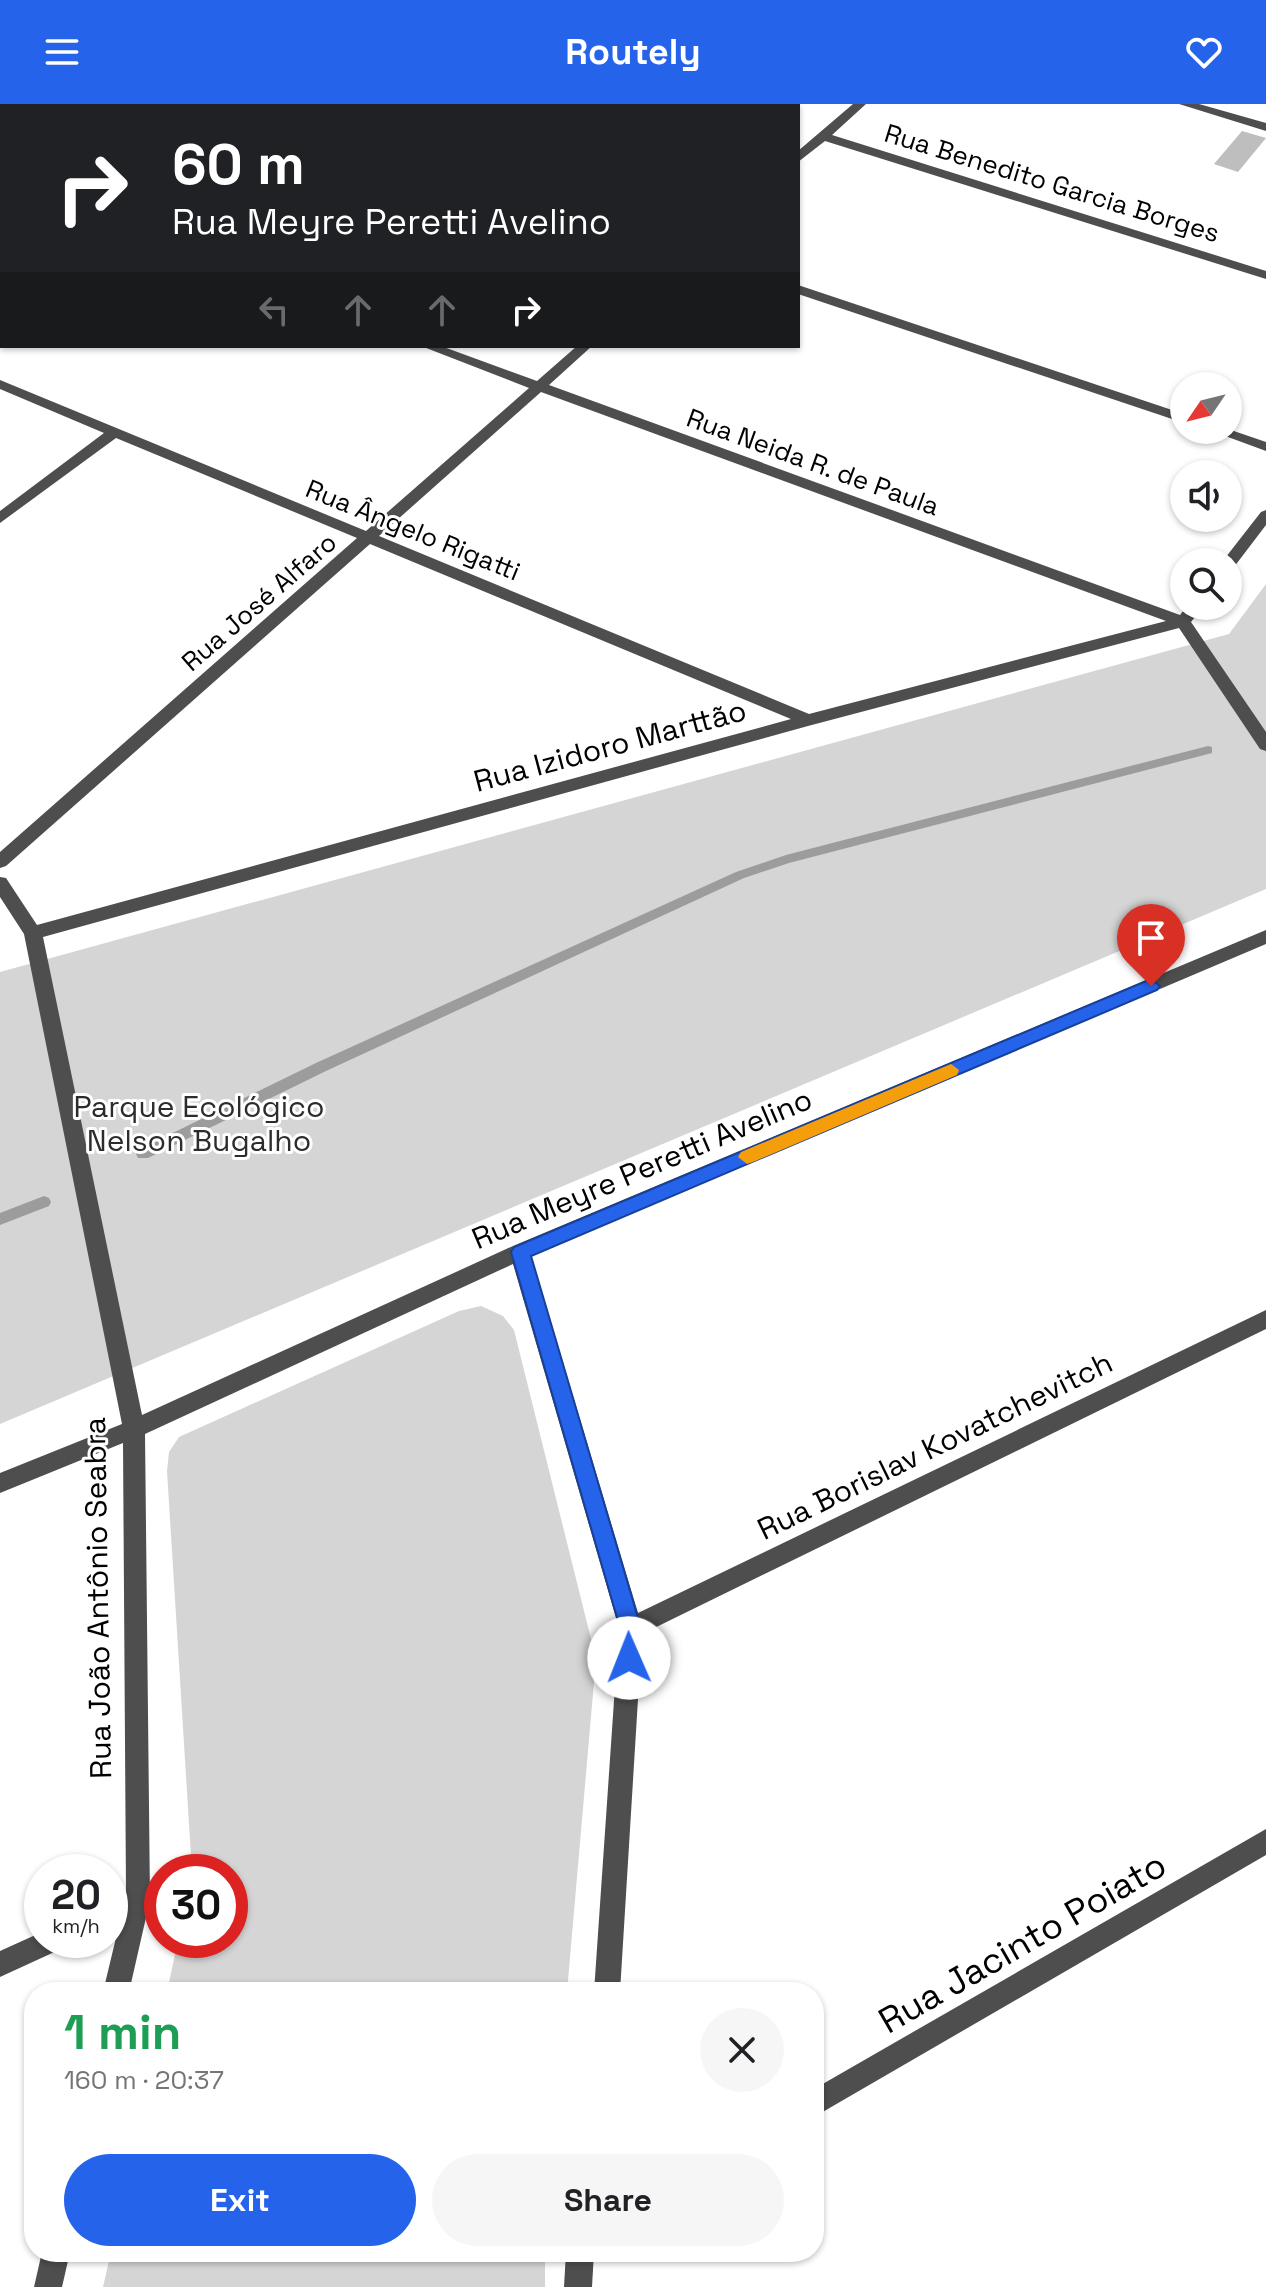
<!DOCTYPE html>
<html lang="en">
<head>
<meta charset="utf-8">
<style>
  :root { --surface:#fff; --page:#f6f6f6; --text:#202124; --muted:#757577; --accent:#2563eb }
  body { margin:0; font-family:"Space Grotesk",sans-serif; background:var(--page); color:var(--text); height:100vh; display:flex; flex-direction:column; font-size:30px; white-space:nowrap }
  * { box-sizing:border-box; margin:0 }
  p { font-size:26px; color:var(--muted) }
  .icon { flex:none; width:44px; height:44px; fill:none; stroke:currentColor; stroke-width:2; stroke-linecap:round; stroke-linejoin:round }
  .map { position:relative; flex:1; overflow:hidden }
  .details { position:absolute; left:24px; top:1878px; width:800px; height:280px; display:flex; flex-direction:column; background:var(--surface); border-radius:32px; box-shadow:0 2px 6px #0004 }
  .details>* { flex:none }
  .guide { position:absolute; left:0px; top:0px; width:800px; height:244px; box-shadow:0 2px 6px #0004; background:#202124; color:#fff; overflow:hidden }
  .needle { width:52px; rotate:235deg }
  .fabs { position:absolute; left:1170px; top:268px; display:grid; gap:16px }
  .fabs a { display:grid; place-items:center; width:72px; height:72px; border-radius:50%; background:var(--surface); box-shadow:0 2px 6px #0004; font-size:40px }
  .speed { position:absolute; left:24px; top:1750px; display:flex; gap:16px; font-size:40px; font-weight:700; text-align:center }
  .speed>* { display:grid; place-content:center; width:104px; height:104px; border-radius:50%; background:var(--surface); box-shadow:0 2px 6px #0004; line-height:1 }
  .speed small { font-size:20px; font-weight:400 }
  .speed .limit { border:12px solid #d22; background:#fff; color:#111 }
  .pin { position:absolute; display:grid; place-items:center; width:68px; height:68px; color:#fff; margin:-82px -34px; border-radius:50% 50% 50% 0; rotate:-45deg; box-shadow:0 0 8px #0007 }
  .pin .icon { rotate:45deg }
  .me { position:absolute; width:88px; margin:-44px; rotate:359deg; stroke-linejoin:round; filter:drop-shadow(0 0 6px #0008) }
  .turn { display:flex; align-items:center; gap:28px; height:168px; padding:0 40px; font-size:36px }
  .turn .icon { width:104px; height:104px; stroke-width:2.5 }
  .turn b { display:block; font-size:56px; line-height:68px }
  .lanes { display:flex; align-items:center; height:76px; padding:0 40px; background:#0003; justify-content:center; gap:40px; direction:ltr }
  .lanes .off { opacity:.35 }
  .round { display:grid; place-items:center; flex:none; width:84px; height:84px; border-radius:42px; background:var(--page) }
  .overview { display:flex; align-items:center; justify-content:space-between; height:136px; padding:0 40px }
  h1 { font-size:48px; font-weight:800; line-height:60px; color:#1e9e55 }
  .cta { display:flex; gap:16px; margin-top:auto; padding:16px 40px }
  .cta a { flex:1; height:92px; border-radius:48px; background:var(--accent); color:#fff; font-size:32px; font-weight:800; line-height:92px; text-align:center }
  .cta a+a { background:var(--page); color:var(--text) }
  header { display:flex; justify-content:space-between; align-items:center; height:104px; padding:0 40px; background:var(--accent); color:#fff; font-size:36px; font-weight:800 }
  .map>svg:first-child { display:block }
  .green { fill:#d5d5d5 }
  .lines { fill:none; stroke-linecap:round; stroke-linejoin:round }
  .stream { fill:#9c9c9c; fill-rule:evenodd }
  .building { fill:#bebebe }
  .minor { fill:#4e4e4e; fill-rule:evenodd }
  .route { fill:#2563eb; stroke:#184099; stroke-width:2 }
  .slow { fill:#f59e0b }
  .labels { text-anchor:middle; stroke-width:6; stroke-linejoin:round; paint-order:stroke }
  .far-street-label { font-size:26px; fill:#000; stroke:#fff }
  .street-label { font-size:30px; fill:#000; stroke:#fff }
  .park-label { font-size:30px; fill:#2c2c2c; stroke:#fff }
  .near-street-label { font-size:36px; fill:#000; stroke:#fff }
</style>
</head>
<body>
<header><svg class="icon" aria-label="menu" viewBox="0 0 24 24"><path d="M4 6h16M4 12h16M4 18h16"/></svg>Routely<svg class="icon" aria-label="heart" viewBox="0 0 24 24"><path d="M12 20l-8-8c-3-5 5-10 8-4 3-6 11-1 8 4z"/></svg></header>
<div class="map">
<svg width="1266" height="2183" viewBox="0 0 1266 2183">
  <rect width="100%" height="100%" fill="#fff"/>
  <g class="green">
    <polygon points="1266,480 1266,785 0,1320 0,868 1229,530"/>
    <polygon points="481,1202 503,1212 514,1226 596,1555 567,1888 167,1888 178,1836 230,1836 230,1768 192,1768 167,1367 169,1348 179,1333 459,1207"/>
    <polygon points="111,2148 545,2148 545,2183 103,2183"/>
  </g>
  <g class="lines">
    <g class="stream">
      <polygon points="1208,642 1212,643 1212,649 789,759 744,774 326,967 148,1054 138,1054 136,1050 138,1046 316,959 736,768 786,751"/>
      <polygon points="44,1092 49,1094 51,1098 49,1102 0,1121 0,1109"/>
    </g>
  </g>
  <polygon class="building" points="1242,27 1266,34 1238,68 1214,60"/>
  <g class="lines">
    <g class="minor">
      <polygon points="244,0 261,0 262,2 245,2"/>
      <polygon points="286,0 300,0 285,2"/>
      <polygon points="853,0 866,0 832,31 1266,167 1266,175 825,37 798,58 798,47"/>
      <polygon points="1179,0 1199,0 1266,19 1266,27"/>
      <polygon points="0,76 2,77 2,85 0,84"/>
      <polygon points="798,181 1184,310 1184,319 798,190"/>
      <path d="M 421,242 L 441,242 L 537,277 L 577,242 L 592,242 L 549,281 L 1180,511 L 1187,502 L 1204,502 L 1191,518 L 1266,628 L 1266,647 L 1260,645 L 1179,524 L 808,622 L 43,833 L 142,1311 L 513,1142 L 1266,826 L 1266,840 L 531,1152 L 638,1509 L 1266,1206 L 1266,1225 L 642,1530 L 620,1888 L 594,1888 L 619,1524 L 513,1160 L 145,1330 L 150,1796 L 129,1888 L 103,1888 L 120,1817 L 110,1822 L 110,1796 L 126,1789 L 123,1339 L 0,1389 L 0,1369 L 122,1320 L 24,830 L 0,793 L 0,773 L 6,774 L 37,821 L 791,615 L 370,440 L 6,762 L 0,764 L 0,748 L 357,434 L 116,334 L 0,419 L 0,407 L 104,329 L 0,285 L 0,276 L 366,427 L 529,284 ZM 541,288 L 1166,517 L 809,610 L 379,432 Z"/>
      <polygon points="1228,325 1266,338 1266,347 1209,326"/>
      <polygon points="1266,406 1266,421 1234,463 1228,465 1228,458 1222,458 1261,408"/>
      <polygon points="1266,1725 1266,1751 814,2013 814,1985"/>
      <polygon points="42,1828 42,1836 65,1836 61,1845 0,1873 0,1847"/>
      <polygon points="42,2148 70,2148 62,2183 34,2183"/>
      <polygon points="566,2148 594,2148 592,2183 564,2183"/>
    </g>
  </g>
  <polygon class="route" points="1151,875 1160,882 1157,886 531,1152 641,1524 636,1561 629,1564 621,1561 618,1554 620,1524 511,1148 514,1143"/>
  <polygon class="slow" points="951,960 959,966 957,971 753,1058 747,1060 738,1053 741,1048"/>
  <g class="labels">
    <g class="far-street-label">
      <text transform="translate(1052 79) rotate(17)" y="9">Rua Benedito Garcia Borges</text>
      <text transform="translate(813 358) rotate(20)" y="9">Rua Neida R. de Paula</text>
      <text transform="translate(413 426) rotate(22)" y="9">Rua Ângelo Rigatti</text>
      <text transform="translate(259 498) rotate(-41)" y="9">Rua José Alfaro</text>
    </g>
    <g class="street-label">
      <text transform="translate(610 642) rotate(-15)" y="10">Rua Izidoro Marttão</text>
      <text transform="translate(642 1065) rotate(-23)" y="10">Rua Meyre Peretti Avelino</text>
      <text transform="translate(935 1342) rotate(-26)" y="10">Rua Borislav Kovatchevitch</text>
      <text transform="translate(98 1494) rotate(-91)" y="10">Rua João Antônio Seabra</text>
    </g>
    <g class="park-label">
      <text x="199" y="1013">Parque Ecológico<tspan x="199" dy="34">Nelson Bugalho</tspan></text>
    </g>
    <g class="near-street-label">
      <text transform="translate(1022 1838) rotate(-30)" y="13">Rua Jacinto Poiato</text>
    </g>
  </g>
</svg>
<div class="fabs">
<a><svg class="needle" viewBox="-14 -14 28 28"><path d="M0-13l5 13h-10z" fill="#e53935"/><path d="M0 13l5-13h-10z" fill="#757577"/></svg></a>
<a><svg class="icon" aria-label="sound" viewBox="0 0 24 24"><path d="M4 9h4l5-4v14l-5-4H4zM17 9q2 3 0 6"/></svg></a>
<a><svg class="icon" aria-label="search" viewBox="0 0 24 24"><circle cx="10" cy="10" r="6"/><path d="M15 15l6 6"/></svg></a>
</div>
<div class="speed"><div>20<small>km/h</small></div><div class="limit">30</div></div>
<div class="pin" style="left:1151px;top:882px;background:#d93025"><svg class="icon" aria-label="arrive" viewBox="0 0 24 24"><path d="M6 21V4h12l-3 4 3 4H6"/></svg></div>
<svg class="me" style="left:629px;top:1554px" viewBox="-20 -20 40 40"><circle r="19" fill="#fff"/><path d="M0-13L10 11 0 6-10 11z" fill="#2563eb"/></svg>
<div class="guide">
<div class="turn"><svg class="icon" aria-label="right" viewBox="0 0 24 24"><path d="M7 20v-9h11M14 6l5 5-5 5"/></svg><div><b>60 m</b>Rua Meyre Peretti Avelino</div></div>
<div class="lanes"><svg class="icon off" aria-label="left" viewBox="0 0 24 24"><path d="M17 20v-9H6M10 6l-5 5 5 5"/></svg><svg class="icon off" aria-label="ahead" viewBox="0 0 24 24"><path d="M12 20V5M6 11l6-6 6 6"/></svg><svg class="icon off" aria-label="ahead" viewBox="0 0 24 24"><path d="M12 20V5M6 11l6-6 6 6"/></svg><svg class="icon" aria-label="right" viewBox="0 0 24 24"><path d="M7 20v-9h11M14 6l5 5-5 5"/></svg></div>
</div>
<section class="details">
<div class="overview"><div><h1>1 min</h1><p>160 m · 20:37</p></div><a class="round"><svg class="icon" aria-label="close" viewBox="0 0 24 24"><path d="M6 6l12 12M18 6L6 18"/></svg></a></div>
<div class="cta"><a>Exit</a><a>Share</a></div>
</section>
</div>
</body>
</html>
